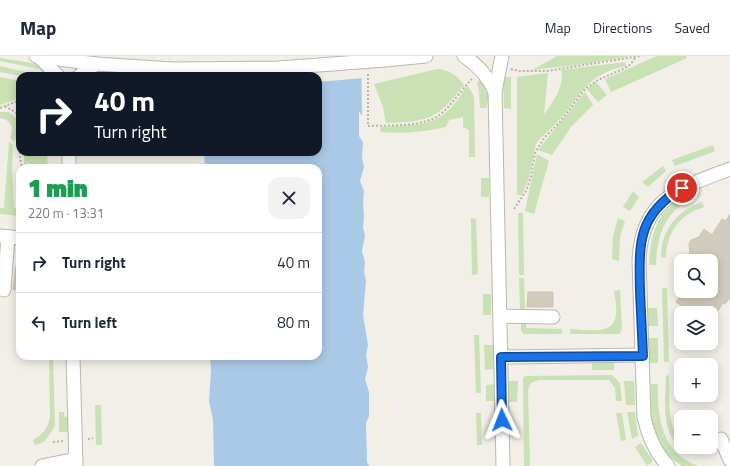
<!DOCTYPE html>
<html lang="en">
<head>
<meta charset="utf-8">
<style>
  :root { --surface:#fff; --page:#f2f2f3; --text:#1f2937; --muted:#747a83; --line:#e0e1e3 }
  body { margin:0; font-family:"Titillium Web",sans-serif; background:var(--page); color:var(--text); height:100vh; display:flex; flex-direction:column; font-size:15px; white-space:nowrap }
  * { box-sizing:border-box; margin:0 }
  p { font-size:13px; color:var(--muted) }
  .icon { flex:none; width:22px; height:22px; fill:none; stroke:currentColor; stroke-width:2; stroke-linecap:round; stroke-linejoin:round }
  .map { position:relative; flex:1; overflow:hidden }
  .drawer { position:absolute; left:16px; top:108px; width:306px; height:196px; display:flex; flex-direction:column; background:var(--surface); border-radius:12px; box-shadow:0 2px 10px #0003 }
  .drawer>* { flex:none }
  .top-card { position:absolute; left:16px; top:16px; width:306px; height:84px; border-radius:12px; box-shadow:0 2px 10px #0003; background:#111827; color:#fff; overflow:hidden }
  .fabs { position:absolute; left:674px; top:198px; display:grid; gap:8px }
  .fabs a { display:grid; place-items:center; width:44px; height:44px; border-radius:8px; background:var(--surface); box-shadow:0 2px 10px #0003; font-size:20px }
  .pin { position:absolute; display:grid; place-items:center; width:34px; height:34px; color:#fff; margin:-17px; border:2px solid #fff; border-radius:50%; box-shadow:0 1px 4px #0007 }
  .me { position:absolute; width:44px; margin:-22px; rotate:358deg; stroke-linejoin:round; filter:drop-shadow(0 0 3px #0008) }
  .turn { display:flex; align-items:center; gap:14px; height:84px; padding:0 12px; font-size:18px }
  .turn .icon { width:52px; height:52px; stroke-width:2.5 }
  .turn b { display:block; font-size:28px; line-height:34px }
  .round { display:grid; place-items:center; flex:none; width:42px; height:42px; border-radius:12px; background:var(--page) }
  .summary { display:flex; align-items:center; justify-content:space-between; height:68px; padding:0 12px }
  h1 { font-size:24px; font-weight:800; line-height:30px; color:#1e9e55 }
  ul { padding:0; list-style:none }
  li { display:flex; align-items:center; gap:12px; height:60px; padding:0 12px; border-top:1px solid var(--line) }
  li div { flex:1 }
  li b { display:block; font-size:15px }
  li em { font-style:normal }
  header { display:flex; align-items:center; gap:24px; box-sizing:border-box; height:56px; padding:0 20px; background:var(--surface); border-bottom:1px solid var(--line) }
  header strong { font-size:19px }
  nav { display:flex; gap:22px; margin-inline-start:auto; font-size:14px }
  .map>svg:first-child { display:block }
  .green { fill:#c9e1b4 }
  .water { fill:#aac9e7 }
  .pier { fill:#f1efe7 }
  .building { fill:#d2ccbe; stroke:#ccc4b2 }
  .lines { fill:none; stroke-linecap:round; stroke-linejoin:round }
  .minor-casing { stroke:#bcb7ab; stroke-width:15 }
  .path { stroke:#bcb49e; stroke-width:2; stroke-dasharray:2 2; stroke-linecap:butt }
  .minor { stroke:#fff; stroke-width:13 }
  .minor-bridge-casing { stroke:#bcb7ab; stroke-width:15; stroke-linecap:butt }
  .minor-bridge { stroke:#fff; stroke-width:13 }
  .route-casing { stroke:#114b97; stroke-width:10 }
  .route { stroke:#1a73e8; stroke-width:7 }
</style>
</head>
<body>
<header>
<strong>Map</strong>
<nav><a>Map</a><a>Directions</a><a>Saved</a></nav>
</header>
<div class="map">
<svg width="730" height="410" viewBox="0 0 730 410">
  <rect width="100%" height="100%" fill="#f1efe7"/>
  <g class="green">
    <polygon points="557,0 631,0 585,8 532,14"/>
    <polygon points="657,0 686,0 687,2 611,36 605,23"/>
    <polygon points="0,2 38,8 52,20 48,20 39,13 0,5"/>
    <path d="M 625,6 L 626,10 C 586,18 583,38 558,65 C 551,73 542,79 536,88 L 529,121 L 522,139 L 517,139 L 517,21 L 548,17 L 544,59 C 553,45 565,31 561,14 Z"/>
    <polygon points="0,10 29,17 29,20 21,20 0,16"/>
    <path d="M 437,13 C 449,14 457,19 464,29 C 436,64 430,65 386,67 L 383,51 L 374,28 Z"/>
    <polygon points="0,21 20,25 20,42 0,49"/>
    <polygon points="503,21 511,21 511,53 504,52"/>
    <path d="M 483,23 C 488,34 490,41 486,52 L 480,52 L 479,36 L 477,26 Z"/>
    <polygon points="596,26 607,39 598,46 587,33"/>
    <path d="M 467,29 L 474,40 L 475,101 L 469,101 L 469,74 L 463,71 L 463,61 L 449,64 L 446,71 C 424,76 404,78 380,76 L 381,71 C 424,68 443,72 467,29 Z"/>
    <polygon points="585,36 593,49 571,71 552,99 538,94"/>
    <path d="M 0,56 L 9,56 L 18,64 L 20,76 L 14,86 L 10,82 C 13,74 13,68 5,63 L 0,62 Z"/>
    <polygon points="9,86 13,89 12,114 14,152 20,153 20,160 0,158 0,152 4,152"/>
    <polygon points="713,89 715,95 710,97 675,110 672,104"/>
    <polygon points="24,96 47,96 48,112 24,112"/>
    <polygon points="537,98 549,105 534,158 525,155"/>
    <polygon points="663,110 666,115 648,131 642,126"/>
    <rect x="481" y="122" width="8" height="19"/>
    <path d="M 697,134 L 700,139 C 667,152 657,175 656,209 L 649,209 C 651,172 660,148 697,134 Z"/>
    <polygon points="633,135 639,141 630,155 623,151"/>
    <path d="M 702,146 L 704,151 C 680,158 666,177 666,202 L 661,201 C 661,174 678,154 702,146 Z"/>
    <polygon points="518,157 523,157 524,219 519,219"/>
    <polygon points="471,162 476,163 478,218 472,219"/>
    <polygon points="618,162 625,165 620,181 619,205 612,203 613,180"/>
    <polygon points="519,222 524,222 525,254 520,254"/>
    <polygon points="662,232 667,232 669,306 664,306"/>
    <path d="M 620,234 L 622,272 L 620,278 L 570,278 L 570,273 C 583,273 610,280 615,263 C 618,255 615,243 614,235 Z"/>
    <rect x="483" y="238" width="8" height="21"/>
    <polygon points="648,252 657,252 658,270 648,270"/>
    <polygon points="521,266 526,266 526,272 562,273 562,278 524,278 521,275"/>
    <polygon points="474,279 479,279 481,337 476,337"/>
    <rect x="649" y="282" width="9" height="25"/>
    <polygon points="484,289 493,289 494,313 485,314"/>
    <path d="M 49,300 L 53,300 L 55,370 L 44,386 L 35,389 L 33,384 C 43,378 48,372 50,361 Z"/>
    <rect x="592" y="307" width="22" height="7"/>
    <polygon points="612,319 620,327 622,345 616,345 615,332 609,324 539,324 531,327 528,334 530,410 524,410 523,321 526,320"/>
    <path d="M 669,319 C 670,334 668,350 671,364 C 672,373 681,384 681,391 L 684,391 L 691,397 L 688,399 C 660,379 665,350 666,320 Z"/>
    <polygon points="507,325 518,325 517,346 507,346"/>
    <polygon points="624,325 634,325 635,349 626,349"/>
    <polygon points="495,328 495,345 486,345 486,329"/>
    <path d="M 651,328 L 658,328 C 657,362 662,398 699,410 L 682,410 C 653,392 649,359 651,328 Z"/>
    <polygon points="95,349 101,349 102,389 96,389"/>
    <polygon points="59,356 64,356 64,360 69,363 68,376 59,376"/>
    <polygon points="627,356 635,356 638,380 632,383"/>
    <polygon points="476,357 481,357 482,389 477,389"/>
    <polygon points="616,357 622,357 626,384 621,385"/>
    <polygon points="641,387 653,405 647,410 635,391"/>
  </g>
  <polygon class="water" points="361,0 362,58 361,59 359,55 359,80 363,86 362,101 364,111 360,125 364,135 363,146 364,160 363,171 365,180 362,195 365,206 364,216 366,225 363,259 368,289 366,299 368,311 365,323 369,336 369,360 366,367 367,406 369,410 214,410 213,364 209,345 211,314 210,300 318,300 318,112 205,112 204,96 318,96 318,20"/>
  <polygon class="pier" points="198,0 363,0 363,22 318,26 318,20 199,20"/>
  <g class="building">
    <polygon points="730,158 730,242 725,248 723,247 714,261 711,259 711,257 694,257 676,246 680,240 682,241 685,235 711,235 711,205 689,205 690,204 687,202 690,197 689,188 691,184 699,181 704,173 712,179 722,163 726,165"/>
    <polygon points="16,210 20,210 20,234 13,233"/>
    <polygon points="528,236 553,236 553,251 527,251"/>
  </g>
  <g class="lines">
    <g class="minor-casing">
      <g id="minor">
        <polyline points="36,0 96,8 173,13"/>
        <path d="M 464,0 C 478,9 488,20 495,36"/>
        <polyline points="502,0 495,36 503,410"/>
        <polyline points="39,1 58,20"/>
        <polyline points="385,4 426,0"/>
        <polyline points="79,20 96,8"/>
        <polyline points="69,96 69,112"/>
        <polyline points="0,180 20,182"/>
        <polyline points="4,234 8,181"/>
        <polyline points="500,260 553,261"/>
        <polyline points="73,300 76,410"/>
        <polyline points="501,301 643,299"/>
        <polyline points="721,383 730,404"/>
        <polyline points="42,410 76,403"/>
        <path d="M 668,410 C 655,396 648,380 644,361 L 639,204 C 642,142 680,132 730,113"/>
      </g>
    </g>
    <g class="path">
      <polyline points="511,13 519,15 547,15 640,0"/>
      <path d="M 368,18 L 368,70 C 391,69 426,72 443,56 C 454,46 462,33 472,23"/>
      <polyline points="5,50 15,56 20,61"/>
      <polyline points="0,52 20,44"/>
      <polyline points="20,88 20,101 22,112"/>
      <polyline points="514,153 526,135 531,120 535,97 544,82 559,67 585,33 598,24 625,12 631,8 635,2"/>
      <polyline points="88,383 93,382"/>
      <polyline points="53,386 63,385"/>
    </g>
    <use href="#minor" class="minor"/>
    <g class="minor-bridge-casing">
      <polyline id="minor-bridge" points="173,13 279,12 385,4"/>
    </g>
    <use href="#minor-bridge" class="minor-bridge"/>
  </g>
  <g class="lines">
    <g class="route-casing">
      <path id="route" d="M 502,364 L 501,301 L 643,300 C 642,278 641,257 640,235 C 639,188 637,159 682,132"/>
    </g>
    <use href="#route" class="route"/>
  </g>
</svg>
<div class="fabs">
<a><svg class="icon" aria-label="search" viewBox="0 0 24 24"><circle cx="10" cy="10" r="6"/><path d="M15 15l6 6"/></svg></a>
<a><svg class="icon" aria-label="layers" viewBox="0 0 24 24"><path d="M12 4l9 5-9 5-9-5zM3 14l9 5 9-5"/></svg></a>
<a>+</a>
<a>−</a>
</div>
<div class="pin" style="left:682px;top:132px;background:#d93025"><svg class="icon" aria-label="arrive" viewBox="0 0 24 24"><path d="M6 21V4h12l-3 4 3 4H6"/></svg></div>
<svg class="me" style="left:502px;top:364px" viewBox="-20 -20 40 40"><path d="M0-17L14 15 0 8-14 15z" fill="#1a73e8" stroke="#fff" stroke-width="4"/></svg>
<div class="top-card">
<div class="turn"><svg class="icon" aria-label="right" viewBox="0 0 24 24"><path d="M7 20v-9h11M14 6l5 5-5 5"/></svg><div><b>40 m</b>Turn right</div></div>
</div>
<section class="drawer">
<div class="summary"><div><h1>1 min</h1><p>220 m · 13:31</p></div><a class="round"><svg class="icon" aria-label="close" viewBox="0 0 24 24"><path d="M6 6l12 12M18 6L6 18"/></svg></a></div>
<ul>
<li><svg class="icon" aria-label="right" viewBox="0 0 24 24"><path d="M7 20v-9h11M14 6l5 5-5 5"/></svg><div><b>Turn right</b></div><em>40 m</em></li>
<li><svg class="icon" aria-label="left" viewBox="0 0 24 24"><path d="M17 20v-9H6M10 6l-5 5 5 5"/></svg><div><b>Turn left</b></div><em>80 m</em></li>
</ul>
</section>
</div>
</body>
</html>
